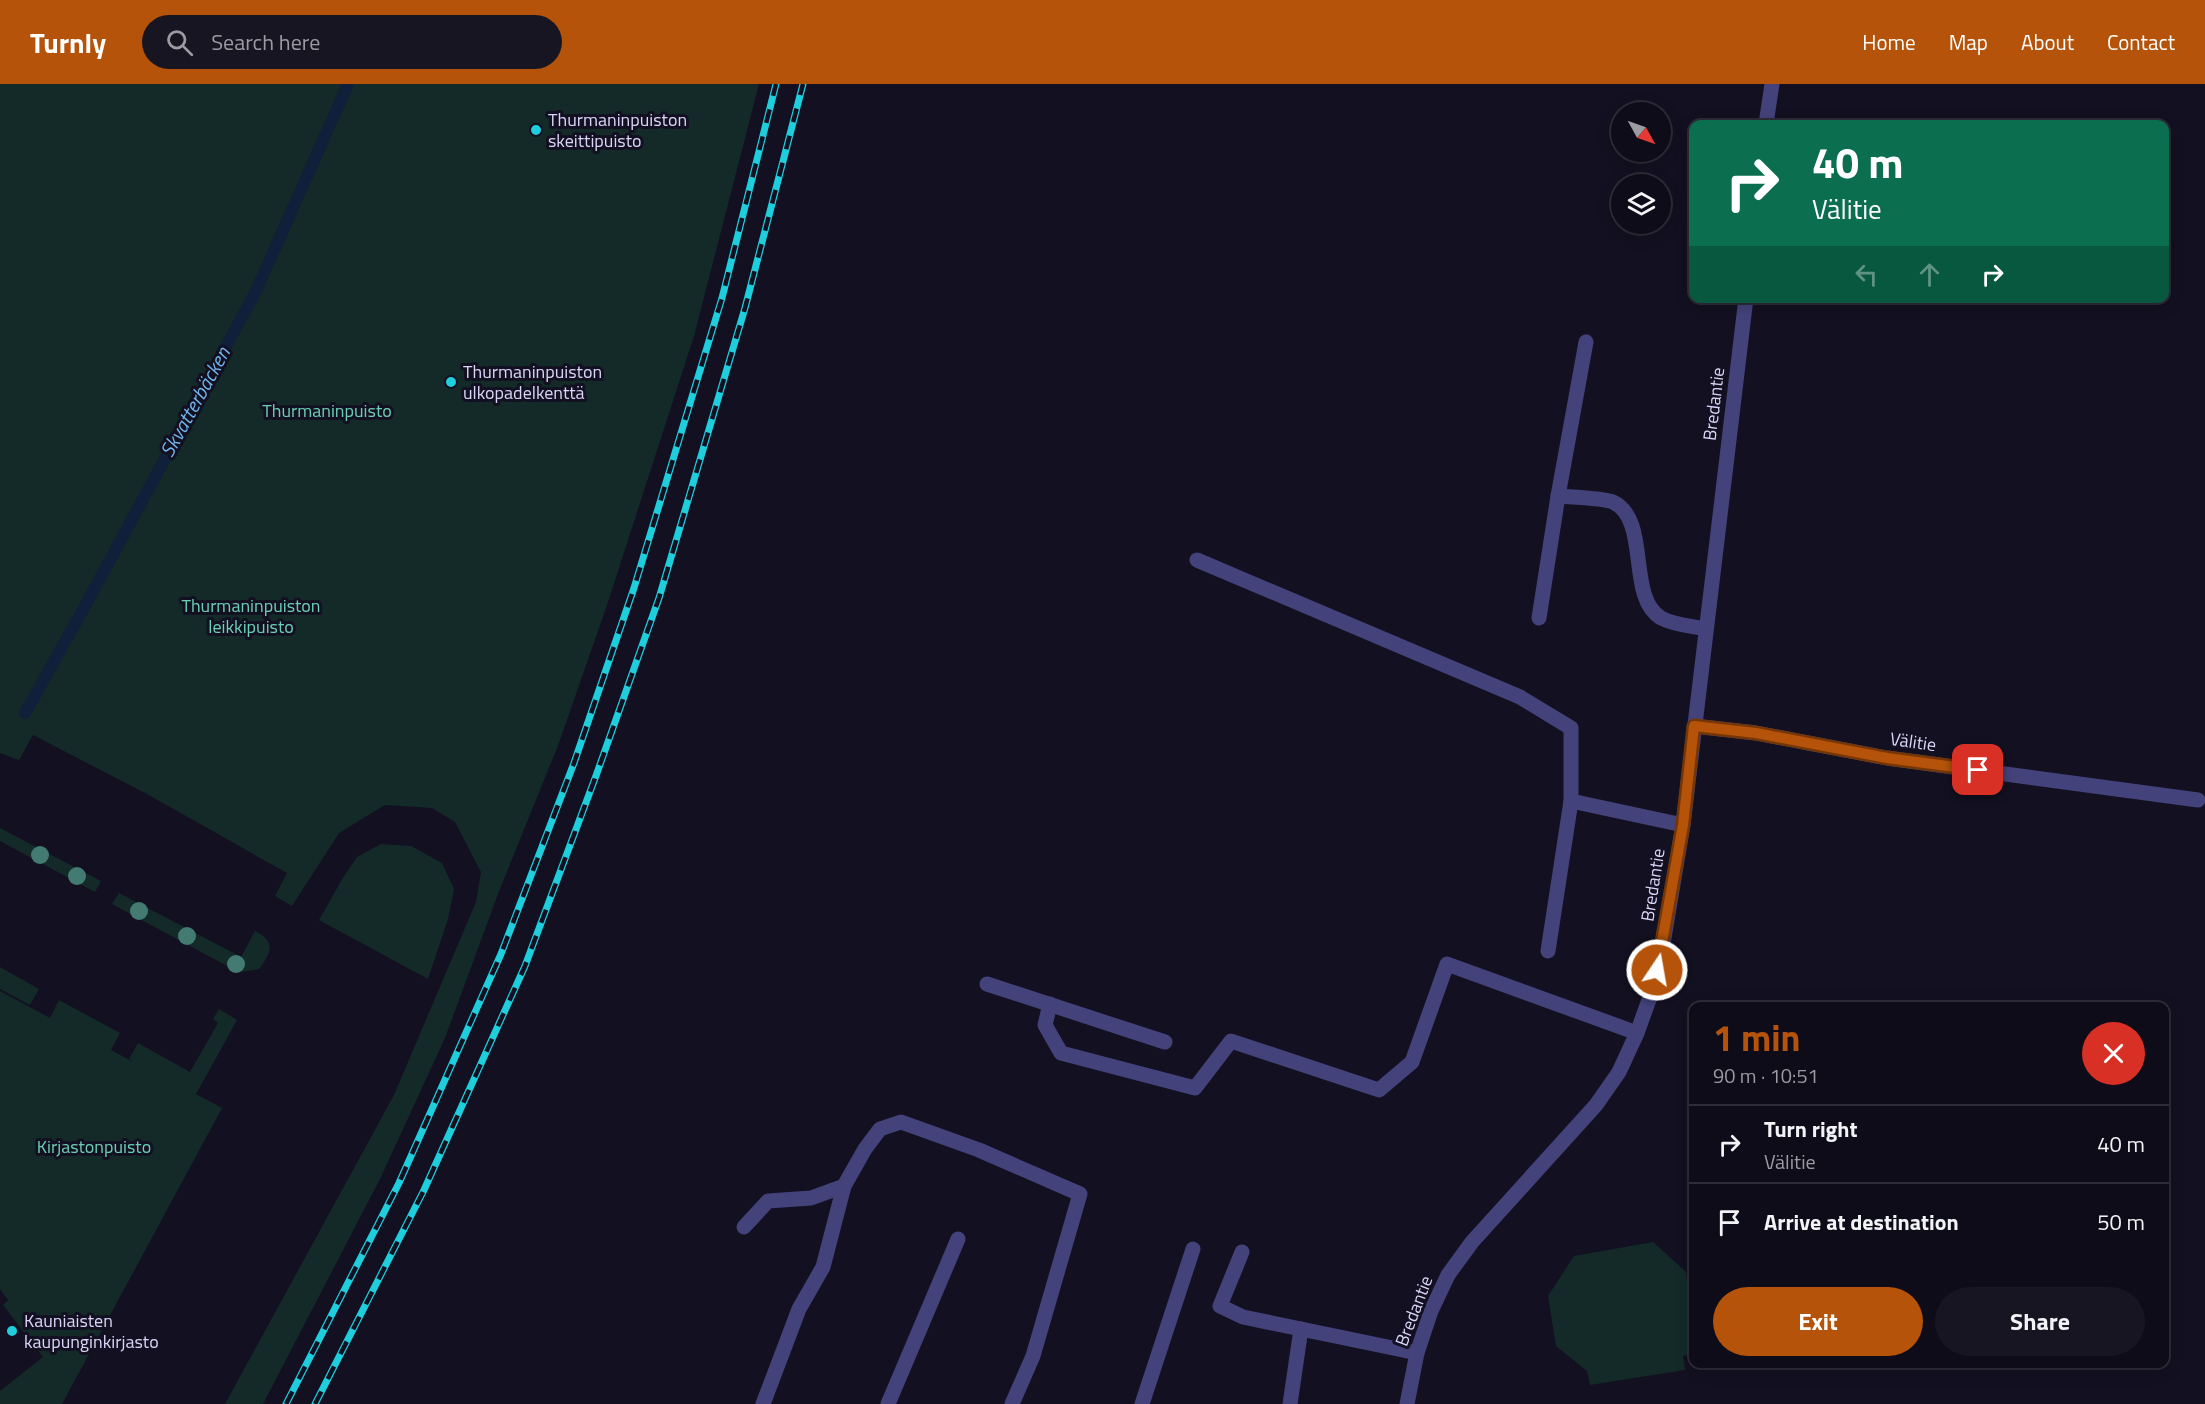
<!DOCTYPE html>
<html lang="en">
<head>
<meta charset="utf-8">
<style>
  :root { --surface:#0e0c19; --page:#171522; --text:#f1f3f6; --muted:#9b9ba2; --line:#2e2c38; --accent:#b45309 }
  body { margin:0; font-family:"Titillium Web",sans-serif; background:var(--page); color:var(--text); height:100vh; display:flex; flex-direction:column; font-size:22px; white-space:nowrap }
  * { box-sizing:border-box; margin:0 }
  p { font-size:20px; color:var(--muted) }
  .icon { flex:none; width:33px; height:33px; fill:none; stroke:currentColor; stroke-width:2; stroke-linecap:round; stroke-linejoin:round }
  .map { position:relative; flex:1; overflow:hidden }
  .drawer { position:absolute; left:1689px; top:918px; width:480px; height:366px; display:flex; flex-direction:column; background:var(--surface); border-radius:12px; box-shadow:0 3px 15px #0003,0 0 0 2px var(--line) }
  .drawer>* { flex:none }
  .top-card { position:absolute; left:1689px; top:36px; width:480px; height:183px; border-radius:12px; box-shadow:0 3px 15px #0003,0 0 0 2px var(--line); background:#0b6e4f; color:#fff; overflow:hidden }
  .needle { width:39px; rotate:130deg }
  .buttons { position:absolute; left:1611px; top:18px; display:grid; gap:12px }
  .buttons a { display:grid; place-items:center; width:60px; height:60px; border-radius:50%; background:var(--surface); box-shadow:0 3px 15px #0003,0 0 0 2px var(--line); font-size:30px }
  .pin { position:absolute; display:grid; place-items:center; width:51px; height:51px; color:#fff; margin:-26px; border-radius:12px; box-shadow:0 3px 9px #0006 }
  .me { position:absolute; width:66px; margin:-33px; rotate:12deg; stroke-linejoin:round; filter:drop-shadow(0 0 4px #0008) }
  .turn { display:flex; align-items:center; gap:21px; height:126px; padding:0 24px; font-size:27px }
  .turn .icon { width:78px; height:78px; stroke-width:2.5 }
  .turn b { display:block; font-size:42px; line-height:51px }
  .lanes { display:flex; align-items:center; height:57px; padding:0 24px; background:#0003; justify-content:center; gap:30px; direction:ltr }
  .lanes .off { opacity:.35 }
  .round { display:grid; place-items:center; flex:none; width:63px; height:63px; border-radius:32px; background:var(--page) }
  .head { display:flex; align-items:center; justify-content:space-between; height:102px; padding:0 24px }
  h1 { font-size:36px; font-weight:700; line-height:45px; color:var(--accent) }
  .button { display:flex; gap:12px; margin-top:auto; padding:12px 24px }
  .button a { flex:1; height:69px; border-radius:36px; background:var(--accent); color:#fff; font-size:24px; font-weight:700; line-height:69px; text-align:center }
  .button a+a { background:var(--page); color:var(--text) }
  ul { padding:0; list-style:none }
  li { display:flex; align-items:center; gap:18px; height:78px; padding:0 24px; border-top:2px solid var(--line) }
  li div { flex:1 }
  li b { display:block; font-size:22px }
  li em { font-style:normal }
  header { display:flex; align-items:center; gap:36px; box-sizing:border-box; height:84px; padding:0 30px; background:var(--accent); color:#fff }
  header strong { font-size:28px }
  nav { display:flex; gap:33px; margin-inline-start:auto; font-size:21px }
  .search { width:420px; height:54px; background:var(--page); display:flex; align-items:center; gap:15px; box-sizing:border-box; padding:0 21px; border-radius:33px; color:var(--muted); font-size:22px }
  .map>svg:first-child { display:block }
  .green { fill:#142a29 }
  .lines { fill:none; stroke-linecap:round; stroke-linejoin:round }
  .stream { stroke:#10203a; stroke-width:12 }
  .service { stroke:#43427a; stroke-width:15 }
  .minor { stroke:#43427a; stroke-width:15 }
  .tertiary { stroke:#43427a; stroke-width:15 }
  .rail-casing { stroke:#1ecedd; stroke-width:7 }
  .rail { stroke:#131021; stroke-width:4.5; stroke-dasharray:14; stroke-linecap:butt }
  .tree { fill:#437a72 }
  .route-casing { stroke:#753606; stroke-width:15 }
  .route { stroke:#b45309; stroke-width:10 }
  .poi-dot { fill:#1ecedd; stroke:#131021; stroke-width:2 }
  .labels { text-anchor:middle; stroke-width:6; stroke-linejoin:round; paint-order:stroke }
  .poi-label { font-size:18px; fill:#d9d6f9; stroke:#131021; text-anchor:start }
  .street-label { font-size:18px; fill:#d9d6f9; stroke:#131021 }
  .park-label { font-size:18px; fill:#6bd0b5; stroke:#131021 }
  .water-label { font-size:20px; font-style:italic; fill:#71b5ec; stroke:#131021 }
</style>
</head>
<body>
<header>
<strong>Turnly</strong>
<div class="search"><svg class="icon" aria-label="search" viewBox="0 0 24 24"><circle cx="10" cy="10" r="6"/><path d="M15 15l6 6"/></svg>Search here</div>
<nav><a>Home</a><a>Map</a><a>About</a><a>Contact</a></nav>
</header>
<div class="map">
<svg width="2205" height="1320" viewBox="0 0 2205 1320">
  <rect width="100%" height="100%" fill="#131021"/>
  <g class="green">
    <polygon points="0,0 759,0 694,252 607,521 559,659 498,810 445,954 380,1095 263,1320 225,1320 394,1011 476,818 481,788 455,738 432,724 385,721 339,749 292,822 275,812 287,789 147,710 33,651 19,676 0,669"/>
    <polygon points="0,744 101,797 95,808 0,757"/>
    <polygon points="381,760 411,762 442,779 454,805 448,835 428,895 319,836 344,792 357,773"/>
    <path d="M 119,809 L 241,873 L 255,847 C 277,858 271,869 259,885 L 242,888 L 229,883 L 112,820 Z"/>
    <polygon points="0,883 39,905 30,921 0,905"/>
    <polygon points="0,907 50,934 59,916 120,949 111,966 133,978 129,975 138,959 190,988 218,939 213,935 219,925 237,936 196,1010 222,1024 62,1320 0,1320 0,1307 43,1273 3,1221 8,1216 0,1205"/>
    <polygon points="1653,1158 1686,1188 1693,1236 1693,1270 1683,1272 1685,1286 1590,1301 1587,1287 1556,1262 1548,1212 1574,1172"/>
  </g>
  <g class="lines">
    <polyline class="stream" points="25,629 85,522 256,207 348,0"/>
    <g class="service">
      <path d="M 1558,412 C 1570,413 1604,414 1613,418 C 1651,436 1626,513 1661,534 C 1674,541 1691,542 1706,545"/>
      <polyline points="1197,476 1520,613 1571,644 1571,717 1548,867"/>
      <polyline points="1539,534 1558,412 1586,258"/>
      <polyline points="1571,717 1683,741"/>
      <polyline points="987,900 1165,958"/>
      <polyline points="1050,920 1045,941 1061,969 1195,1004 1231,957 1379,1006 1412,978 1447,880 1637,949"/>
      <polyline points="744,1143 768,1117 811,1114 844,1102"/>
      <polyline points="1242,1168 1220,1222 1243,1233 1301,1245"/>
      <polyline points="763,1320 799,1225 823,1183 844,1102 865,1065 880,1045 901,1038 979,1066 1080,1110 1033,1272 1012,1320"/>
      <polyline points="888,1320 958,1155"/>
      <polyline points="1142,1320 1193,1165"/>
      <polyline points="1290,1320 1301,1245 1417,1269"/>
    </g>
    <polyline class="minor" points="1694,642 1756,649 1887,674 2198,716"/>
    <g class="tertiary">
      <polyline points="1766,40 1772,0"/>
      <polyline points="1407,1320 1417,1269 1431,1227 1448,1191 1472,1158 1596,1021 1619,988 1637,949 1654,902 1664,854 1683,741 1746,214"/>
    </g>
    <g class="rail-casing">
      <g id="rail">
        <polyline points="286,1320 399,1099 501,870 574,679 634,504 722,214 776,0"/>
        <polyline points="315,1320 424,1106 525,882 597,689 659,514 745,224 803,0"/>
      </g>
    </g>
    <use href="#rail" class="rail"/>
  </g>
  <g class="tree">
    <circle cx="40" cy="771" r="9"/>
    <circle cx="77" cy="792" r="9"/>
    <circle cx="139" cy="827" r="9"/>
    <circle cx="187" cy="852" r="9"/>
    <circle cx="236" cy="880" r="9"/>
  </g>
  <g class="lines">
    <g class="route-casing">
      <polyline id="route" points="1657,886 1683,741 1694,642 1756,649 1887,674 1978,686"/>
    </g>
    <use href="#route" class="route"/>
  </g>
  <g class="poi-dot">
    <circle cx="536" cy="46" r="6"/>
    <circle cx="451" cy="298" r="6"/>
    <circle cx="12" cy="1247" r="6"/>
  </g>
  <g class="labels">
    <g class="poi-label">
      <text x="548" y="42">Thurmaninpuiston<tspan x="548" dy="21">skeittipuisto</tspan></text>
      <text x="463" y="294">Thurmaninpuiston<tspan x="463" dy="21">ulkopadelkenttä</tspan></text>
      <text x="24" y="1243">Kauniaisten<tspan x="24" dy="21">kaupunginkirjasto</tspan></text>
    </g>
    <g class="street-label">
      <text transform="translate(1714 320) rotate(-83)" y="6">Bredantie</text>
      <text transform="translate(1913 658) rotate(8)" y="6">Välitie</text>
      <text transform="translate(1653 801) rotate(-81)" y="6">Bredantie</text>
      <text transform="translate(1414 1227) rotate(-69)" y="6">Bredantie</text>
    </g>
    <g class="park-label">
      <text x="327" y="333">Thurmaninpuisto</text>
      <text x="251" y="528">Thurmaninpuiston<tspan x="251" dy="21">leikkipuisto</tspan></text>
      <text x="94" y="1069">Kirjastonpuisto</text>
    </g>
    <g class="water-label">
      <text transform="translate(195 318) rotate(-61)" y="7">Skvatterbäcken</text>
    </g>
  </g>
</svg>
<div class="buttons">
<a><svg class="needle" viewBox="-14 -14 28 28"><path d="M0-13l5 13h-10z" fill="#e53935"/><path d="M0 13l5-13h-10z" fill="#9b9ba2"/></svg></a>
<a><svg class="icon" aria-label="layers" viewBox="0 0 24 24"><path d="M12 4l9 5-9 5-9-5zM3 14l9 5 9-5"/></svg></a>
</div>
<div class="pin" style="left:1978px;top:686px;background:#d93025"><svg class="icon" aria-label="arrive" viewBox="0 0 24 24"><path d="M6 21V4h12l-3 4 3 4H6"/></svg></div>
<svg class="me" style="left:1657px;top:886px" viewBox="-20 -20 40 40"><circle r="17" fill="#b45309" stroke="#fff" stroke-width="3"/><path d="M0-11L8 9 0 5-8 9z" fill="#fff"/></svg>
<div class="top-card">
<div class="turn"><svg class="icon" aria-label="right" viewBox="0 0 24 24"><path d="M7 20v-9h11M14 6l5 5-5 5"/></svg><div><b>40 m</b>Välitie</div></div>
<div class="lanes"><svg class="icon off" aria-label="left" viewBox="0 0 24 24"><path d="M17 20v-9H6M10 6l-5 5 5 5"/></svg><svg class="icon off" aria-label="ahead" viewBox="0 0 24 24"><path d="M12 20V5M6 11l6-6 6 6"/></svg><svg class="icon" aria-label="right" viewBox="0 0 24 24"><path d="M7 20v-9h11M14 6l5 5-5 5"/></svg></div>
</div>
<section class="drawer">
<div class="head"><div><h1>1 min</h1><p>90 m · 10:51</p></div><a class="round" style="background:#d93025;color:#fff"><svg class="icon" aria-label="close" viewBox="0 0 24 24"><path d="M6 6l12 12M18 6L6 18"/></svg></a></div>
<ul>
<li><svg class="icon" aria-label="right" viewBox="0 0 24 24"><path d="M7 20v-9h11M14 6l5 5-5 5"/></svg><div><b>Turn right</b><p>Välitie</p></div><em>40 m</em></li>
<li><svg class="icon" aria-label="arrive" viewBox="0 0 24 24"><path d="M6 21V4h12l-3 4 3 4H6"/></svg><div><b>Arrive at destination</b></div><em>50 m</em></li>
</ul>
<div class="button"><a>Exit</a><a>Share</a></div>
</section>
</div>
</body>
</html>
